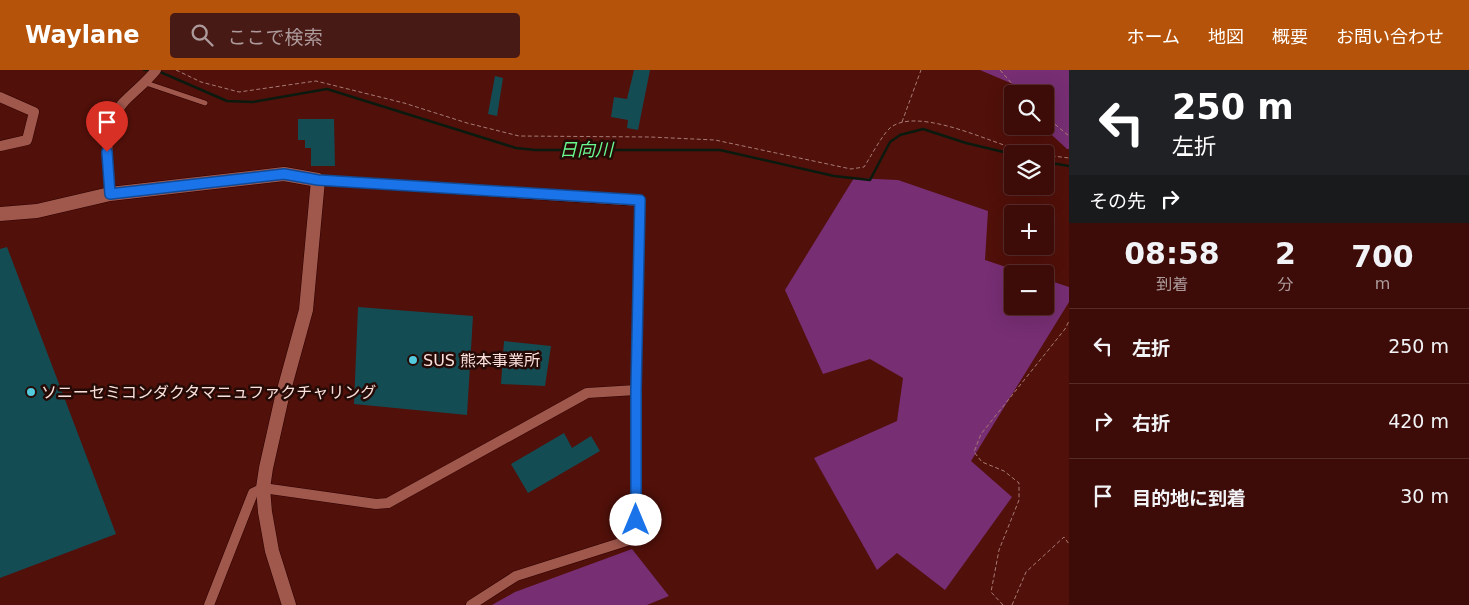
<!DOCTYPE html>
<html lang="ja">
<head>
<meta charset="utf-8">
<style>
  :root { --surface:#3d0c08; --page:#481a16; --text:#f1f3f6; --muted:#ad9b9c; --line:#562c29; --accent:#b45309 }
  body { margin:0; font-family:"DejaVu Sans","Noto Sans JP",sans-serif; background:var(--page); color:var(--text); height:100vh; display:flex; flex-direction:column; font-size:19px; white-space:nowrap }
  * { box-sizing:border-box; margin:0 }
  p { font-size:16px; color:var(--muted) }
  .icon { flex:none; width:28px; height:28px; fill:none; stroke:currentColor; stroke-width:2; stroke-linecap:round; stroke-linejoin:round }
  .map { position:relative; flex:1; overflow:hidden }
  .drawer { display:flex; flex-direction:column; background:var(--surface); width:400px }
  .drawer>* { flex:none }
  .banner { background:#202124; color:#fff; overflow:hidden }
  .fabs { position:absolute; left:1004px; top:15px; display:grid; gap:10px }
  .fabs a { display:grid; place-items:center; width:50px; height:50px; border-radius:5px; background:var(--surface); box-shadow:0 5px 20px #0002,0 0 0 1px var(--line); font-size:25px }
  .pin { position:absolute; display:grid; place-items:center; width:42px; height:42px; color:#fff; margin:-51px -21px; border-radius:50% 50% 50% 0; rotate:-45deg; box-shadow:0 0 5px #0007 }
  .pin .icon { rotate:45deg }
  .me { position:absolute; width:55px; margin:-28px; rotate:0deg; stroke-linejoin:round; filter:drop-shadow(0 0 4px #0008) }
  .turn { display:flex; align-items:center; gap:18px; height:105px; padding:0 20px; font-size:22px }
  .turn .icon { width:65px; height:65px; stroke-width:2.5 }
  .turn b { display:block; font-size:35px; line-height:42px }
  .then { display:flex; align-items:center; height:48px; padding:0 20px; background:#0003; gap:10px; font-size:19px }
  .eta { display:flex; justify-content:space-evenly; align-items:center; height:85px; text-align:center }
  .eta b { font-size:30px; font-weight:800; line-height:35px }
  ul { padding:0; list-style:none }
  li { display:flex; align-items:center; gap:15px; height:75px; padding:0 20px; border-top:1px solid var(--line) }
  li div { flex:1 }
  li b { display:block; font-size:19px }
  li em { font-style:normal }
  header { display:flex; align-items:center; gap:30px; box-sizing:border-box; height:70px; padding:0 25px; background:var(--accent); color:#fff }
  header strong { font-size:24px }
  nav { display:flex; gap:28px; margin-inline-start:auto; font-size:18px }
  .search { width:350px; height:45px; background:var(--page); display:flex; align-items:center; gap:12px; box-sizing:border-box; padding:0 18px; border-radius:5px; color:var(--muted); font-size:19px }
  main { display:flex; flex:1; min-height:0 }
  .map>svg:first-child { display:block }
  .green { fill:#772e73 }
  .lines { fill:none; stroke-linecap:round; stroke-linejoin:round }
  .stream { stroke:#0b1a0e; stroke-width:2.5 }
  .building { fill:#144c54 }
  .lane-casing { stroke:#2e0000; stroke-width:6 }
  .street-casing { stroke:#2e0000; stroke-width:11 }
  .secondary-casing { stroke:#2e0000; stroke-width:15 }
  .path { stroke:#a77b75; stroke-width:1; stroke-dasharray:4 2.5; stroke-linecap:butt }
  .lane { stroke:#a0584d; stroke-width:5 }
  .street { stroke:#a0584d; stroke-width:10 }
  .secondary { stroke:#a0584d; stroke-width:14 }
  .route-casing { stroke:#114b97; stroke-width:12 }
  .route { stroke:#1a73e8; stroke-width:9 }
  .poi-dot { fill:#54cadd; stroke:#250a06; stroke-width:2 }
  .labels { text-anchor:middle; stroke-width:5; stroke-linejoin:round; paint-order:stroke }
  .poi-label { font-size:16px; fill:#fae1dc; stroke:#250a06; text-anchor:start }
  .water-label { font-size:18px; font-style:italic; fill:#69f790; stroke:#250a06 }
</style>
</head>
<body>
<header>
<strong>Waylane</strong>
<div class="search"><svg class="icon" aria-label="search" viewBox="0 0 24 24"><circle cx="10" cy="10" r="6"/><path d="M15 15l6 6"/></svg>ここで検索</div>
<nav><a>ホーム</a><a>地図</a><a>概要</a><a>お問い合わせ</a></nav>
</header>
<main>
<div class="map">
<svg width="1069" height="535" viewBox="0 0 1069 535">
  <rect width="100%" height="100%" fill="#51100a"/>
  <g class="green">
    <polygon points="980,0 1069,0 1069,79 1067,79 1042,56 1045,56 1045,24 1022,24 1020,17"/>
    <polygon points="854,108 898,110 988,141 985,190 1027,204 1012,204 1012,236 1045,236 1045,209 1069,217 1069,232 971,391 1012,427 945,520 897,483 877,500 814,388 897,351 903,308 870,289 823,304 785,220"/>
    <polygon points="632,479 669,526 647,535 492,535 515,522"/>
  </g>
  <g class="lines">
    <g class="stream">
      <polyline points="144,0 152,0"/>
      <polyline points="158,1 227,31 253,32 327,19 516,78 535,80 720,80 834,106 870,110 890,72 900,65 923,59 966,73 1012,84"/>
      <polyline points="1045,92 1069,96"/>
    </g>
  </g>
  <g class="building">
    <polygon points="634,0 650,0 638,60 627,58 628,50 611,47 614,27 627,29"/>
    <polygon points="495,6 503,8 497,46 488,44"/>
    <polygon points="298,49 334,49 335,96 311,96 311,78 305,78 305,70 298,70"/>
    <polygon points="7,177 116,464 0,508 0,179"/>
    <polygon points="358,237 473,246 467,345 354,334"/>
    <polygon points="504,271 551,276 545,316 501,314"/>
    <polygon points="564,363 572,378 591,366 600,381 528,423 511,394"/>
  </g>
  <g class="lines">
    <g class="lane-casing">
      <polyline id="lane" points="146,13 205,33"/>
    </g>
    <g class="street-casing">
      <g id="street">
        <polyline points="0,27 34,42 27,70 0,76"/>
        <polyline points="318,110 640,131 636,320 636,468 516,506 471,535"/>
        <path d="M 110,124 C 108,94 101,57 123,33 C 134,21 146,13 156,0"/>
        <polyline points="209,535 253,423 263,418 376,434 388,433 587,323 636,320"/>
      </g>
    </g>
    <g class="secondary-casing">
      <polyline id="secondary" points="0,144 37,141 110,124 284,104 318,110 306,240 282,327 266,398 263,418 265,442 272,481 289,535"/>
    </g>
    <g class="path">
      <path d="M 176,0 L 201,12 L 239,22 L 316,11 L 404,33 L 467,53 L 519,66 L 650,67 L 715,70 L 851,99 L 864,97 C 870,88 882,65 890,58 C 914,38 977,66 1004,75 C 1015,78 1027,80 1038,84"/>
      <polyline points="1000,0 1021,24"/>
      <polyline points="1045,46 1069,66"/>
      <polyline points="902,52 921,0"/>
      <polyline points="1045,85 1069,88"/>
      <polyline points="1003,535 991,522 999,480 1019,430 1019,413 1004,401 982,392 974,382 981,364 1065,259 1069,251"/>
      <polyline points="1012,535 1026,502 1064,467 1069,474"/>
    </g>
    <use href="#lane" class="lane"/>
    <use href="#street" class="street"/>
    <use href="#secondary" class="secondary"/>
  </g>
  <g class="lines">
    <g class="route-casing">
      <polyline id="route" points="107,82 110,124 284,104 318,110 640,130 636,320 636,450"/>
    </g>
    <use href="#route" class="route"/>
  </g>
  <g class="poi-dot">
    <circle cx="413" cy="290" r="5"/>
    <circle cx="31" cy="322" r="5"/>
  </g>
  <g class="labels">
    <g class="poi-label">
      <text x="423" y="296">SUS 熊本事業所</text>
      <text x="41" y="328">ソニーセミコンダクタマニュファクチャリング</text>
    </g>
    <g class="water-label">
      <text x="586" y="86">日向川</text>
    </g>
  </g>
</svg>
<div class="fabs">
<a><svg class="icon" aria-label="search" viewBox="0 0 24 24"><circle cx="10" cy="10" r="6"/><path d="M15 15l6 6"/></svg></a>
<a><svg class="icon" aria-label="layers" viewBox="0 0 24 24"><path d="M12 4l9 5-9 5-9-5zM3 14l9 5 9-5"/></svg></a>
<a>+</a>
<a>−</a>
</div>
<div class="pin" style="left:107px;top:82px;background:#d93025"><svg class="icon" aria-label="arrive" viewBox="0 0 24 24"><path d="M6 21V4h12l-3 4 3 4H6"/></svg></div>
<svg class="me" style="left:636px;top:450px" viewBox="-20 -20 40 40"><circle r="19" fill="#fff"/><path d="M0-13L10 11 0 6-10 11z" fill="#1a73e8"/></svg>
</div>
<section class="drawer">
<div class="banner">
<div class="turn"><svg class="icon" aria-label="left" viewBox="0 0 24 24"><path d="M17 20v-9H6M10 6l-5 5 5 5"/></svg><div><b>250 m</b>左折</div></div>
<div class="then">その先<svg class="icon" aria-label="right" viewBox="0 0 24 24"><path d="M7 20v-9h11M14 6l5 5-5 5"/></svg></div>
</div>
<div class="eta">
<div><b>08:58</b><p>到着</p></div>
<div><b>2</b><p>分</p></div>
<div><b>700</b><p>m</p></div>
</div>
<ul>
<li><svg class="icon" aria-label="left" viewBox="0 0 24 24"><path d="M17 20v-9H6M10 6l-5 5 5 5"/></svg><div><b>左折</b></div><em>250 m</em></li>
<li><svg class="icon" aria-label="right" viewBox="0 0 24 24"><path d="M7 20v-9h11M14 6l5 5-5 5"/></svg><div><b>右折</b></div><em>420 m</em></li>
<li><svg class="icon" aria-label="arrive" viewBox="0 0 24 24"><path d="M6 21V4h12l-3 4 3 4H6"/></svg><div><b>目的地に到着</b></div><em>30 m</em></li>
</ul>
</section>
</main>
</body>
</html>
